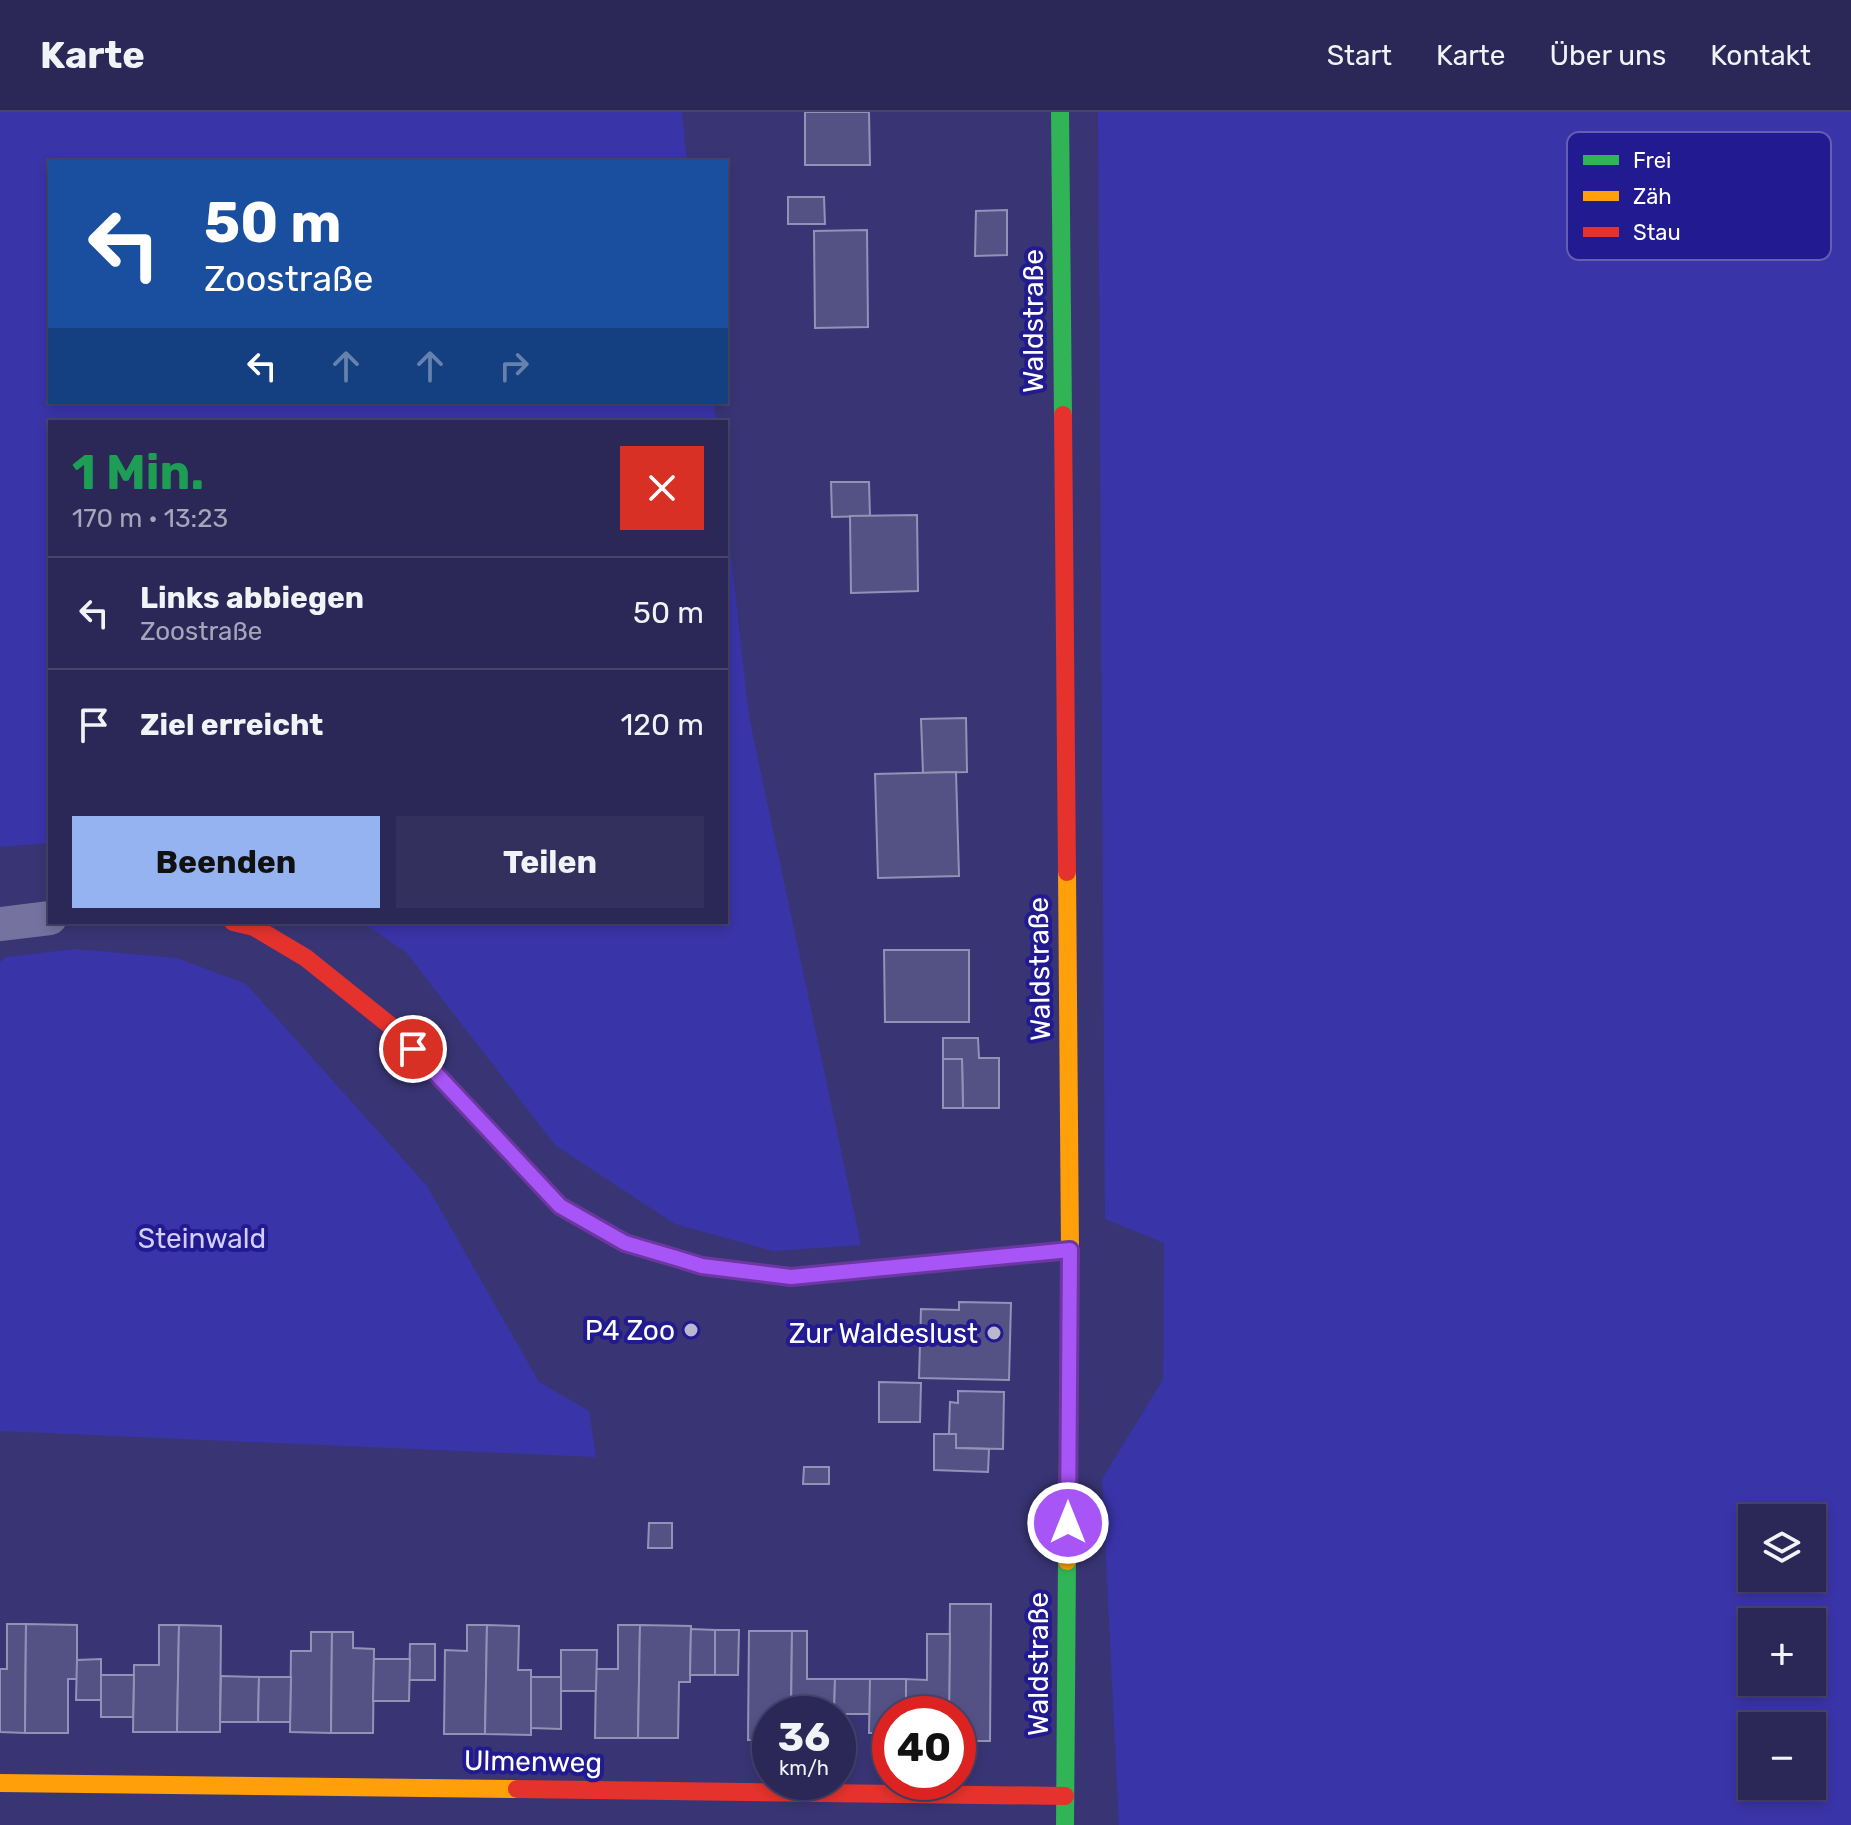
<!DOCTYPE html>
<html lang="de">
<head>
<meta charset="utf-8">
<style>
  :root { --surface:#2b2858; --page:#33305e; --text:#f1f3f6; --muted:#a6a6ba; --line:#47446e; --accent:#95b2f1 }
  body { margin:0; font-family:Rubik,sans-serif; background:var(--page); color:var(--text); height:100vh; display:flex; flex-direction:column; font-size:30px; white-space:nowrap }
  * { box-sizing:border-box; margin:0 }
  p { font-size:26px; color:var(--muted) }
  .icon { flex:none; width:44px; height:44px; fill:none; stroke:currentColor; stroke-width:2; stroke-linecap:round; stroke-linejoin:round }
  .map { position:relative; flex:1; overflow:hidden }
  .sheet { position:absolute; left:48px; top:308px; width:680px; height:504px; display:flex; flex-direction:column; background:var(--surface); border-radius:0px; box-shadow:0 4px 12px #0003,0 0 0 2px var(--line) }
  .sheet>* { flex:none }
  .banner { position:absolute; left:48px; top:48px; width:680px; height:244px; border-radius:0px; box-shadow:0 4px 12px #0003,0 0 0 2px var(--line); background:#1a4fa0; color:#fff; overflow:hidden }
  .fabs { position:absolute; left:1738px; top:1392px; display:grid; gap:16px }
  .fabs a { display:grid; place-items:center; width:88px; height:88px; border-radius:0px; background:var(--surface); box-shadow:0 4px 12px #0003,0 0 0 2px var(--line); font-size:40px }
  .speed { position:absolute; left:752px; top:1584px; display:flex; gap:16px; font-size:40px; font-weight:700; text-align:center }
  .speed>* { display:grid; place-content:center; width:104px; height:104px; border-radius:50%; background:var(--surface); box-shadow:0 4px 12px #0003,0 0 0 2px var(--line); line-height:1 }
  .speed small { font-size:20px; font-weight:400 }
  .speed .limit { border:12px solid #d22; background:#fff; color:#111 }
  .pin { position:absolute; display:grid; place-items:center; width:68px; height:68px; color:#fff; margin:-34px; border:4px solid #fff; border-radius:50%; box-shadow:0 2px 8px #0007 }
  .me { position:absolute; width:88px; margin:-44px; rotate:0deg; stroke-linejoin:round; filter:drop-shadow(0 0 6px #0008) }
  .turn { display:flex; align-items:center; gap:28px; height:168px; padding:0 24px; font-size:36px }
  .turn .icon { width:104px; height:104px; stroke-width:2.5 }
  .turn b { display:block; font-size:56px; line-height:68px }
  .lanes { display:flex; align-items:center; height:76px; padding:0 24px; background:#0003; justify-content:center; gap:40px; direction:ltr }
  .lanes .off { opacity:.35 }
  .round { display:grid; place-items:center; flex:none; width:84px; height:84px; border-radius:0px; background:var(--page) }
  .summary { display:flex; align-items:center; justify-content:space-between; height:136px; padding:0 24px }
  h1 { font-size:48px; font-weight:700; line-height:60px; color:#1e9e55 }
  .button { display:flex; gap:16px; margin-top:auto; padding:16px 24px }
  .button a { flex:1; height:92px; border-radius:0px; background:var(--accent); color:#111; font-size:32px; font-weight:700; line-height:92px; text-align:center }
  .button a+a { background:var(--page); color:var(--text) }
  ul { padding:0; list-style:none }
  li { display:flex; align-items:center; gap:24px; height:112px; padding:0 24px; border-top:2px solid var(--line) }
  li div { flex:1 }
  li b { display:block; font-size:30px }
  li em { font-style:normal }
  header { display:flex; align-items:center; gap:48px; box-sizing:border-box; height:112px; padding:0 40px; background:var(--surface); border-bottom:2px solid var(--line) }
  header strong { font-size:38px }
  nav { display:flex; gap:44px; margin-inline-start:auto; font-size:28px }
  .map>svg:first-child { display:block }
  .green { fill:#3a34a9; fill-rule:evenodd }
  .building { fill:#545285; stroke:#9491b6; stroke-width:2 }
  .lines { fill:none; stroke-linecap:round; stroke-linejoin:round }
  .street { stroke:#7572a0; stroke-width:34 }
  .fast { stroke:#30b455; stroke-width:18 }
  .slow { stroke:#ff9f0a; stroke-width:18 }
  .jam { stroke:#e5322d; stroke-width:18 }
  .route-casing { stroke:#6d37a1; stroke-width:20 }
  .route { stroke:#a855f7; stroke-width:14 }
  .poi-dot { fill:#bab8cf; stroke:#211a90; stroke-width:3 }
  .labels { text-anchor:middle; stroke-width:8; stroke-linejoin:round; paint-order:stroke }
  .street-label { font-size:28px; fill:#fff; stroke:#211a90 }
  .park-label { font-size:28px; fill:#d1cffa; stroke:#211a90 }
  .poi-label { font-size:28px; fill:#fff; stroke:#211a90; text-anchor:end }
  .key { fill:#211a90; stroke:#645fb1; stroke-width:2 }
  .key-label { font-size:22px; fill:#fff }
</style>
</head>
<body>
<header>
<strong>Karte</strong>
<nav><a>Start</a><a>Karte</a><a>Über uns</a><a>Kontakt</a></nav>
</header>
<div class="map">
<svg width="1851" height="1713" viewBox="0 0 1851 1713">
  <rect width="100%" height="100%" fill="#393575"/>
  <g class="green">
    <polygon points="0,0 682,0 687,50 50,50 50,290 714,290 716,310 50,310 50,731 0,735"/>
    <path d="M 1098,0 L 1851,0 L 1851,1713 L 1119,1713 L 1102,1367 L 1163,1268 L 1164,1131 L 1105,1107 ZM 1752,1406 L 1812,1406 L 1812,1466 L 1752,1466 ZM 1752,1510 L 1812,1510 L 1812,1570 L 1752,1570 ZM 1752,1614 L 1812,1614 L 1812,1674 L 1752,1674 Z"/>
    <polygon points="726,399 749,605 861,1133 773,1139 675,1112 555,1033 406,840 361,810 726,810"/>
    <polygon points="75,837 177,846 246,872 427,1074 539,1270 589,1299 596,1345 0,1319 0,850 6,845"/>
  </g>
  <g class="building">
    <polygon points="805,0 869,0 870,53 805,53"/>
    <polygon points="788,85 824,85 825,112 788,112"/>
    <polygon points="1007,98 1007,143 975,144 976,99"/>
    <polygon points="867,118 868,215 815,216 814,119"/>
    <polygon points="831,370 869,370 870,404 832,405"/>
    <polygon points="917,403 918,479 851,481 850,404"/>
    <polygon points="966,606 967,660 923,661 921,607"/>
    <polygon points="956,660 959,764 878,766 875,662"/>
    <polygon points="884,838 969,838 969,910 885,910"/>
    <polygon points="943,926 978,926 979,946 999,946 999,996 963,996 962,947 943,947"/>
    <polygon points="943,947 962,947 963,996 943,996"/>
    <polygon points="959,1190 1011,1191 1009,1268 919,1266 921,1197 959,1198"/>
    <polygon points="879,1270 921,1271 920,1310 879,1310"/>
    <polygon points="958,1279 1004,1280 1003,1337 956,1336 956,1322 949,1322 950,1290 958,1291"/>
    <polygon points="934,1322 956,1322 956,1336 989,1337 988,1360 934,1358"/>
    <polygon points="804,1355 829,1355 829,1372 803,1372"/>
    <polygon points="649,1411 672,1411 672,1436 648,1436"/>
    <polygon points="950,1492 991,1492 990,1629 958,1629 958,1602 949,1602"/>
    <polygon points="7,1512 26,1512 25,1621 0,1620 0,1557 7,1557"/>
    <polygon points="26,1512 77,1513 77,1567 68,1567 68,1621 25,1621"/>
    <polygon points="159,1513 179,1513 177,1620 133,1620 134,1553 159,1553"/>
    <polygon points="179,1513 221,1514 220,1620 177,1620"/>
    <polygon points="467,1513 487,1513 485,1622 444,1622 445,1538 467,1539"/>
    <polygon points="487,1513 519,1514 518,1558 531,1558 531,1623 485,1622"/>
    <polygon points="618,1513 640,1513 638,1626 595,1626 596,1557 618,1557"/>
    <polygon points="640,1513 691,1514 690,1570 679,1570 678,1626 638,1626"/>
    <polygon points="691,1517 715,1518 715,1563 690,1563"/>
    <polygon points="715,1518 739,1518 738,1563 715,1563"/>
    <polygon points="749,1519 792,1519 791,1602 770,1602 770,1628 748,1628"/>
    <polygon points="792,1519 807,1519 807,1567 835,1567 834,1602 791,1602"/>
    <polygon points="311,1520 332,1520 331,1621 290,1620 291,1539 311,1539"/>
    <polygon points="332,1520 353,1520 353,1536 374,1537 373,1621 331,1621"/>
    <polygon points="927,1522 950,1522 949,1602 906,1602 906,1567 927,1568"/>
    <polygon points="410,1532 435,1532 435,1568 409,1568"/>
    <polygon points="561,1538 597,1538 596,1579 561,1579"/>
    <polygon points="101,1547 101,1588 76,1588 77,1548"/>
    <polygon points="374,1547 410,1547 409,1589 373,1589"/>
    <polygon points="101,1563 134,1563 133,1605 101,1605"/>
    <polygon points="221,1564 259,1565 258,1610 220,1610"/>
    <polygon points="259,1565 291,1565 290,1610 258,1610"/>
    <polygon points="531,1565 561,1565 561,1617 531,1616"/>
    <polygon points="835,1567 870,1567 870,1602 834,1602"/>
    <polygon points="870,1567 906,1567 906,1602 890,1602 890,1621 869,1621"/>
  </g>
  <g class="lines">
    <polyline class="street" points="0,812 50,806"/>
    <g class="fast">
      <polyline points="1060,0 1063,303"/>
      <polyline points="624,1131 702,1154 791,1165 935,1151"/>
      <polyline points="1065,1713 1067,1449"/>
    </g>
    <g class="slow">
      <polyline points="1067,760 1070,1138 1067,1449"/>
      <polyline points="935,1151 1070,1138"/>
      <polyline points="0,1671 517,1677"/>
    </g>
    <g class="jam">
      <polyline points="1063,303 1067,760"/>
      <polyline points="233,810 254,815 306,846 392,915 560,1094 624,1131"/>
      <polyline points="517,1677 1065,1684"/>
    </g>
  </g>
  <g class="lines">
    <g class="route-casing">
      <polyline id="route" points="413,937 560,1094 625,1131 676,1146 702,1154 791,1165 1070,1138 1068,1411"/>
    </g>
    <use href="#route" class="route"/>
  </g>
  <g class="poi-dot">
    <circle cx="691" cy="1218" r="8"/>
    <circle cx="994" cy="1221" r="8"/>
  </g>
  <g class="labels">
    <g class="street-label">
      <text transform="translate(1033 209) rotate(-90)" y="10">Waldstraße</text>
      <text transform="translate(1039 857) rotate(-91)" y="10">Waldstraße</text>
      <text transform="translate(1038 1552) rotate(-90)" y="10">Waldstraße</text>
      <text transform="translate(533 1649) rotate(1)" y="10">Ulmenweg</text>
    </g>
    <g class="park-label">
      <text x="202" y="1136">Steinwald</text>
    </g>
    <g class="poi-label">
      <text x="675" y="1228">P4 Zoo</text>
      <text x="978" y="1231">Zur Waldeslust</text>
    </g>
  </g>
  <rect x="1567" y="20" width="264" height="128" rx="12" class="key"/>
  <rect x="1583" y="43" width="36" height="10" fill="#30b455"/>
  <rect x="1583" y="79" width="36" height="10" fill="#ff9f0a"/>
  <rect x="1583" y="115" width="36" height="10" fill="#e5322d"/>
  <g class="key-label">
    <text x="1633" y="56">Frei</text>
    <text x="1633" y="92">Zäh</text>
    <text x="1633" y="128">Stau</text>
  </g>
</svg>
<div class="fabs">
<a><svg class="icon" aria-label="layers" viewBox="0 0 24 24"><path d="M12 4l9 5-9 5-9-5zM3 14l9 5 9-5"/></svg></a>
<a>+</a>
<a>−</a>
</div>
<div class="speed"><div>36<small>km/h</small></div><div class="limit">40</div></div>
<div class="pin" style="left:413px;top:937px;background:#d93025"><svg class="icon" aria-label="arrive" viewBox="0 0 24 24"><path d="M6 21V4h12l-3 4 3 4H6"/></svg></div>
<svg class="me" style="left:1068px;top:1411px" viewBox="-20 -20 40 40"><circle r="17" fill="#a855f7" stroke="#fff" stroke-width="3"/><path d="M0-11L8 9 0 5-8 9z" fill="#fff"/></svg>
<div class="banner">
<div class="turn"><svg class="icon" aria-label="left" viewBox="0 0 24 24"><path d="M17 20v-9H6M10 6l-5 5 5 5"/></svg><div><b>50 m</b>Zoostraße</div></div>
<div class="lanes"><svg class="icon" aria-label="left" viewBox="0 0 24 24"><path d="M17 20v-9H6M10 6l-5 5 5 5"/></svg><svg class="icon off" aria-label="ahead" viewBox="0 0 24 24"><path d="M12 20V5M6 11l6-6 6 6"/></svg><svg class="icon off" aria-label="ahead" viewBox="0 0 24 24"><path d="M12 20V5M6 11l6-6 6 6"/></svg><svg class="icon off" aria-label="right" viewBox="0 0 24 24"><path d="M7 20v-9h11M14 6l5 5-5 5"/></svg></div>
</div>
<section class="sheet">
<div class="summary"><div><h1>1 Min.</h1><p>170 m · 13:23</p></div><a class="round" style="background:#d93025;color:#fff"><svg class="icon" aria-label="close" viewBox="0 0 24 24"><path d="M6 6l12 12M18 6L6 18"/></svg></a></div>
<ul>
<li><svg class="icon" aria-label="left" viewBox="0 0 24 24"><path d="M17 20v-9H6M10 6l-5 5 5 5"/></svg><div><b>Links abbiegen</b><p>Zoostraße</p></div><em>50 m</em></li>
<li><svg class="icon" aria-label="arrive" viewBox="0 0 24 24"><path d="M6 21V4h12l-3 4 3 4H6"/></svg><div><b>Ziel erreicht</b></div><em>120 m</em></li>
</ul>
<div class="button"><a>Beenden</a><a>Teilen</a></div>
</section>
</div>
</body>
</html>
